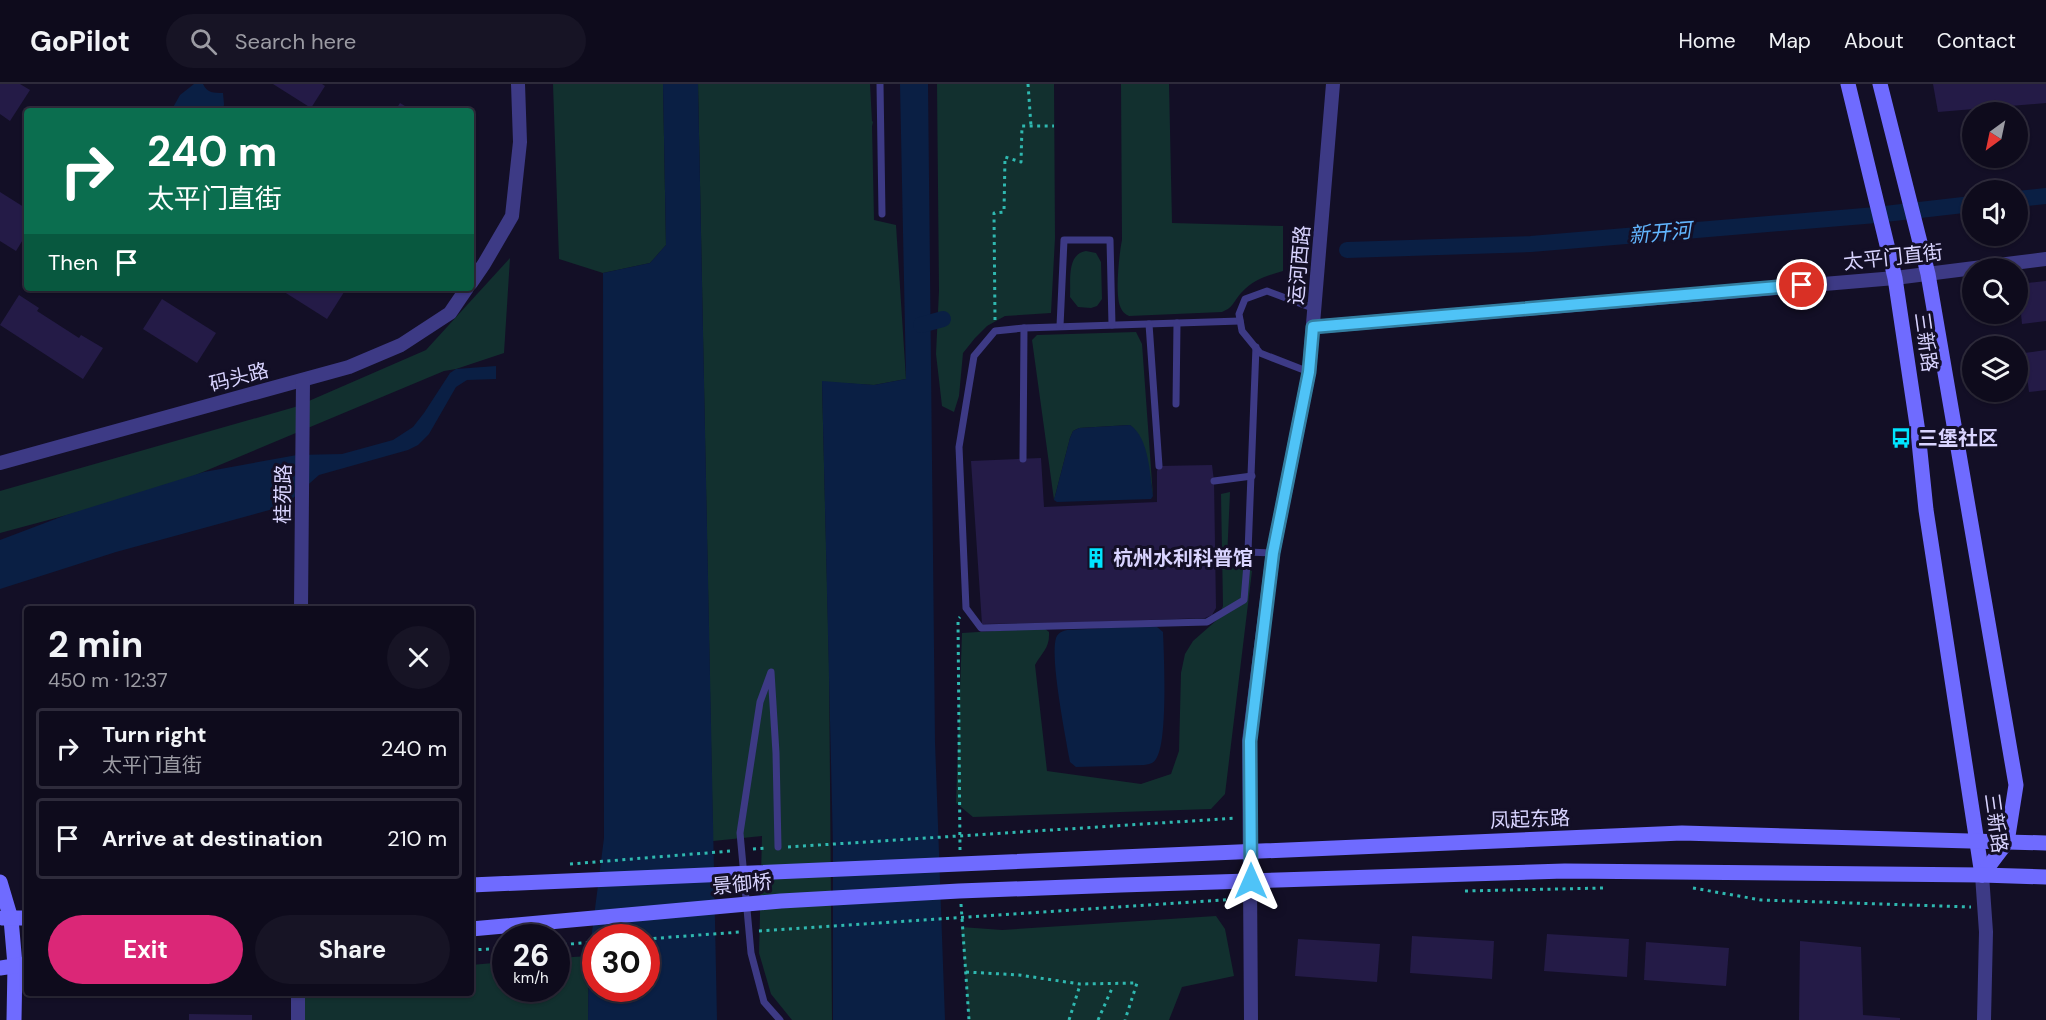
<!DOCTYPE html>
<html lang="en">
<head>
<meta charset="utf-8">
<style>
  :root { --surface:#0e0b1c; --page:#171425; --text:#f1f3f6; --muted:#9b9ba3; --line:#2e2b3b; --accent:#db2777 }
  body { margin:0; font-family:"DM Sans","Noto Sans SC",sans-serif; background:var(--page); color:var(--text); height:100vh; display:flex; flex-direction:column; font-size:22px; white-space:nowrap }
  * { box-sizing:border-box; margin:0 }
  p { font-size:20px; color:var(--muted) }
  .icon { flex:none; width:33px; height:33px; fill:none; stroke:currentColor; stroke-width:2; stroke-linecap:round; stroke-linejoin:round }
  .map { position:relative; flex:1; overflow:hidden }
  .drawer { position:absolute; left:24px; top:522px; width:450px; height:390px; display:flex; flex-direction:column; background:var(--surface); border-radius:6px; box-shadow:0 2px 4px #0004,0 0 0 2px var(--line) }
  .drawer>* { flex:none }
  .top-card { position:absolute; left:24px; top:24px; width:450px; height:183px; border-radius:6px; box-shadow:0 2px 4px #0004,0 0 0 2px var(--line); background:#0b6e4f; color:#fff; overflow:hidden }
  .needle { width:39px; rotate:213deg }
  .controls { position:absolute; left:1962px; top:18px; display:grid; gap:12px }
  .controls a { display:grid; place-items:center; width:66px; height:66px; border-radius:50%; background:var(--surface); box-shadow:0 2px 4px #0004,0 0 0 2px var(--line); font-size:30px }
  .speed { position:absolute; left:492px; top:840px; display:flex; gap:12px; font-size:30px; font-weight:700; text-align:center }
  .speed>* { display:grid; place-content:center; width:78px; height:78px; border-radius:50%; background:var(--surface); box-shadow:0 2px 4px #0004,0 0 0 2px var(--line); line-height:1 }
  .speed small { font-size:15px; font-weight:400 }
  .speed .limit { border:9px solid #d22; background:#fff; color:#111 }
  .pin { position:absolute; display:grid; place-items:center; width:51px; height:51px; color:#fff; margin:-26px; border:3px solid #fff; border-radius:50%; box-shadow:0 2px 6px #0007 }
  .me { position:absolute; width:66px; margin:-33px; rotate:0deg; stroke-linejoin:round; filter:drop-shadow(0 0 4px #0008) }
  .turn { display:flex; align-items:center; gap:21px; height:126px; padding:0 24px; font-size:27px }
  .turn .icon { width:78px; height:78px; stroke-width:2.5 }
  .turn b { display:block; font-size:42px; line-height:51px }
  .then { display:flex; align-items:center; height:57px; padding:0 24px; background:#0003; gap:12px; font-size:22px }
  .round { display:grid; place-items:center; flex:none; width:63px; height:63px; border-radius:32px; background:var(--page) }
  .head { display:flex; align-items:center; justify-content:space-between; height:102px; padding:0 24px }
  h1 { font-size:36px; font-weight:700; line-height:45px }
  .action { display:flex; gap:12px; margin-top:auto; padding:12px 24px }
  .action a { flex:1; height:69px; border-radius:36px; background:var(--accent); color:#fff; font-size:24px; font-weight:700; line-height:69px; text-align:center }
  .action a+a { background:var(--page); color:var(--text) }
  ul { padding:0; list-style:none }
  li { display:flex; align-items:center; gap:18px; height:81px; margin:0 12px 9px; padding:0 12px; border:3px solid var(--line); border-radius:6px }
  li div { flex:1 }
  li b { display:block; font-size:22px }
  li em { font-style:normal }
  header { display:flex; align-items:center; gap:36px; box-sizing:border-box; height:84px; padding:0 30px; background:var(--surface); border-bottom:2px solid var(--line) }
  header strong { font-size:28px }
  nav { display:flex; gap:33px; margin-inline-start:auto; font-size:21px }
  .search { width:420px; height:54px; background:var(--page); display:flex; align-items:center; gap:15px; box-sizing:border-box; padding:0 21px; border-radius:33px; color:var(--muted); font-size:22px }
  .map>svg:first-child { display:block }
  .green { fill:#12302f }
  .water { fill:#0a1f44; fill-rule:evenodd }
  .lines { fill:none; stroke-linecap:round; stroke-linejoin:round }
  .canal { stroke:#0a1f44; stroke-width:16 }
  .building { fill:#241b47 }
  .path { stroke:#2fb8b0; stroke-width:3; stroke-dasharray:3 4.5; stroke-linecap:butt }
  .service { stroke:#3d3a85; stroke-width:7 }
  .minor { stroke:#3d3a85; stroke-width:14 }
  .secondary { stroke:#6f6bff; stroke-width:15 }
  .route-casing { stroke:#337fa1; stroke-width:15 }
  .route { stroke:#4fc3f7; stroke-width:10 }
  .labels { text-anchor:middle; stroke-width:6; stroke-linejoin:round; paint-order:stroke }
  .street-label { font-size:20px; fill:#d9d4ff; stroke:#130f26 }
  .poi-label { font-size:20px; font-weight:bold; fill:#d9d4ff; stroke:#130f26; text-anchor:start }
  .water-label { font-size:21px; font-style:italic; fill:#62b6ff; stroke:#130f26 }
</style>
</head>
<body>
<header>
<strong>GoPilot</strong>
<div class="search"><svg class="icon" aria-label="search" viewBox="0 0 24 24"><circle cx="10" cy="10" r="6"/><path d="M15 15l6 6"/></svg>Search here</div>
<nav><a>Home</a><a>Map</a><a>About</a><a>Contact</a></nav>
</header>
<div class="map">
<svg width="2046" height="936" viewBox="0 0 2046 936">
  <rect width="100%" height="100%" fill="#130f26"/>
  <g class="green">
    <polygon points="553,0 663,0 666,161 650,179 603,189 559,175"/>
    <polygon points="698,0 870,0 872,37 873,38 872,42 874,136 896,141 906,295 874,301 822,298 829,579 832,936 792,936 771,910 759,869 762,752 713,757"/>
    <polygon points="937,0 1054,0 1055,154 1051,229 1005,232 987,242 975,254 963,269 959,312 954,328 942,322 936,270 939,207"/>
    <path d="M 1121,0 L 1169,0 L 1172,139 L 1283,142 L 1283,187 C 1266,192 1254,195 1241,209 C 1233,218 1234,223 1222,228 L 1129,232 C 1125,230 1122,228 1120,222 C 1115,209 1119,171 1122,156 Z"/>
    <path d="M 1086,167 L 1096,169 L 1101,178 L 1102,215 L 1097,222 L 1091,224 L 1078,223 L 1070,213 C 1071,198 1066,170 1086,167 Z"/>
    <polygon points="510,174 504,269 456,285 444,287 160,406 0,449 0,407 295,323 426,266"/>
    <path d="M 1136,248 L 1142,260 L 1153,412 C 1150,393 1146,352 1130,341 L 1079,344 L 1073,347 L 1070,354 L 1054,416 L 1032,256 L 1037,251 Z"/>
    <path d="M 1230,408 L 1227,475 L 1252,487 L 1225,710 L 1211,725 L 973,733 L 956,719 L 962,549 L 1044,544 L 1049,548 C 1050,564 1042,568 1035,581 L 1047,687 L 1141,700 L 1171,690 L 1179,667 L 1181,589 L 1185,570 L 1193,557 L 1218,535 L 1223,522 L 1221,410 Z"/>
    <polygon points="1216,832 1225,845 1234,892 1182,903 1169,936 969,936 961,843 1002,846"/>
    <polygon points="589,872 588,936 294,936 294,909 471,909 471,881 505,878 506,904 556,904 557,874"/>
  </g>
  <g class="water">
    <path d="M 194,0 L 203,0 C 207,9 214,9 223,9 L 224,20 L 223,27 L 171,27 L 180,11 Z"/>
    <path d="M 663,0 L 698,0 L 717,936 L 588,936 L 589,872 L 604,754 L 603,189 L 650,179 L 666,161 ZM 596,854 L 646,854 L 646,904 L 596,904 Z"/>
    <polygon points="900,0 928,0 935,658 945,936 833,936 833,763 822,297 874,301 906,295"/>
    <polygon points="496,282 496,295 467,296 456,303 429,350 418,361 408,366 319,391 284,422 116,468 0,505 0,456 66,431 204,388 297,371 342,370 393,356 413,343 424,329 450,289 456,285"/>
    <path d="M 1130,341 C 1149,353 1150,391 1153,412 L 1151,415 L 1057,418 L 1054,416 L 1070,354 L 1073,347 L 1079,344 Z"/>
    <path d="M 1146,542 L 1157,543 L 1163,548 C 1164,571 1168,659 1156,675 C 1153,680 1149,680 1144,681 L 1076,683 L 1070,678 L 1069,673 C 1065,649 1050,574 1056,554 C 1058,549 1062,547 1067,546 Z"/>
  </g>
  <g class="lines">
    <g class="canal">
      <polyline points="2018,115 2046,112"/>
      <polyline points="1347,166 1531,160 1876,131 1972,120"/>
      <polyline points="921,241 943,235"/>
    </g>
  </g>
  <g class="building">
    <polygon points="0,0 20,0 30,6 10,37 0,30"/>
    <polygon points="273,0 322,0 325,2 311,24"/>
    <polygon points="1933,0 2046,0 2046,19 1938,28"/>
    <polygon points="400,19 413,27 395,27"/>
    <polygon points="0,108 27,125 27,140 24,144 27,145 27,149 16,167 0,157"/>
    <polygon points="2046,197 2046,237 2022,240 2018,200"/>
    <polygon points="278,204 344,204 346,205 327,235"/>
    <polygon points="19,211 39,224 37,227 79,254 81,251 103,264 83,295 0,241"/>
    <polygon points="162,215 216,249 197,279 143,245"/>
    <polygon points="2046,266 2046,306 2029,308 2024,269"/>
    <polygon points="1041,374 1044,423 1157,418 1157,387 1159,382 1212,381 1214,397 1216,524 1212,531 1205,534 1065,539 982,540 971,377"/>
    <polygon points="1547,850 1629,855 1627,893 1544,887"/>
    <polygon points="1412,852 1494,857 1492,895 1410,889"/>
    <polygon points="1298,855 1380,860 1377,898 1295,892"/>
    <polygon points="1800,857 1861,863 1863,931 1900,934 1900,936 1799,936"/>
    <polygon points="1646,858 1729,864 1726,902 1644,896"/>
    <polygon points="189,930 252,931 252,936 189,936"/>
  </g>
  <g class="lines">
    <g class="path">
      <polyline points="1028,0 1031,42"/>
      <polyline points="995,236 994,129 1004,128 1005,73 1021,78 1022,42 1054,42"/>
      <polyline points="788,763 1237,734"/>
      <polyline points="753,765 767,764"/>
      <polyline points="960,766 958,535 960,533"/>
      <polyline points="570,780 731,767"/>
      <polyline points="1693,804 1761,816 1971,823"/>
      <polyline points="1465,807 1603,804"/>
      <polyline points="961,820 969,936"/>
      <polyline points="759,847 1237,815"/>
      <polyline points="646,855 740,848"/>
      <polyline points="556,861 596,858"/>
      <polyline points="471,866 506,864"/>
      <polyline points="966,888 1019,891 1080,900 1137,899 1125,936"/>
      <polyline points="1069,936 1080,901"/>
      <polyline points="1098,936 1113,902"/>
    </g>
    <g class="service">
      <polyline points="880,0 882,130"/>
      <polyline points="1240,237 1024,244 995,247 974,272 959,363 966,524 981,544 1207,538 1244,516 1248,468"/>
      <polyline points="1149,240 1159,382"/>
      <polyline points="1060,242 1064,156 1110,156 1112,241"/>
      <polyline points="1256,263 1248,468 1273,469"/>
      <polyline points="1309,288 1260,269 1242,247 1239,230 1245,215 1267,207 1315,225"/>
      <polyline points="1176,320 1177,239"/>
      <polyline points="1023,375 1024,244"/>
      <polyline points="1214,397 1252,392"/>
      <polyline points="778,763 776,669 771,588 760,618 740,749 751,869 764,918 780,936"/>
    </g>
    <g class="minor">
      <polyline points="471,199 484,180 512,132 520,58 518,0"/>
      <polyline points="1313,243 1895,194 2046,175"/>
      <polyline points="0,379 349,283 401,261 450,229 467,204"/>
      <polyline points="301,525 303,296"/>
      <polyline points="1982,791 1986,848 1984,936"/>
      <polyline points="298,936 298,909"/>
      <polyline points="1251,936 1249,657 1273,469 1309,288 1333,0"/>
    </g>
    <g class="secondary">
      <polyline points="1848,0 1895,194 1918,348 1926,426 1982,791"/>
      <polyline points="1880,0 1928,190 2016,701 2007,758 1982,791"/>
      <polyline points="0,798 11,835 15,881 14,936"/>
      <polyline points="471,801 1682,749 2046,759"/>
      <polyline points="3,834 27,834"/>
      <polyline points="471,845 781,817 959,807 1121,801 1565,787 1982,791 2046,793"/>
      <polyline points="0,884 27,880"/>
    </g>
  </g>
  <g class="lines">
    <g class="route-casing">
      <polyline id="route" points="1251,797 1250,657 1273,469 1309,288 1313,243 1802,201"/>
    </g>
    <use href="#route" class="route"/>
  </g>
  <defs>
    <g id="bus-bare" transform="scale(1.62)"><path d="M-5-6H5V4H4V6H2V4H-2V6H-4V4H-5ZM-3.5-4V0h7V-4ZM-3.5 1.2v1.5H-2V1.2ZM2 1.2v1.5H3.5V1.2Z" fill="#00e5ff" stroke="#130f26" stroke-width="2.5" paint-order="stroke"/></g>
    <g id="building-bare" transform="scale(1.62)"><path d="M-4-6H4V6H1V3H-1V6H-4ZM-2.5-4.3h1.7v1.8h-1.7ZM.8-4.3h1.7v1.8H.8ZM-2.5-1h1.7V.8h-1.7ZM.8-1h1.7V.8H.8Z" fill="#00e5ff" stroke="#130f26" stroke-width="2.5" paint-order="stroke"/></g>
  </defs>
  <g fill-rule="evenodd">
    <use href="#bus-bare" x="1901" y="354"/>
    <use href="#building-bare" x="1096" y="474"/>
  </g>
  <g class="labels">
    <g class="street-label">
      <text transform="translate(1893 173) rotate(-6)" y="7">太平门直街</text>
      <text transform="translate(1299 181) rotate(-85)" y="7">运河西路</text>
      <text transform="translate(1926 258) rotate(82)" y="7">三新路</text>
      <text transform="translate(239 293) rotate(-15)" y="7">码头路</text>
      <text transform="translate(283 410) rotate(-89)" y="7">桂苑路</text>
      <text transform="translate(1530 735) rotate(-2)" y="7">凤起东路</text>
      <text transform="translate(1996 739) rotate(82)" y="7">三新路</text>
      <text transform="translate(742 800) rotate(-5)" y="7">景御桥</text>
    </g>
    <g class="poi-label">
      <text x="1918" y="361">三堡社区</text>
      <text x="1113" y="481">杭州水利科普馆</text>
    </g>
    <g class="water-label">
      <text transform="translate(1660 149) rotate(-5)" y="7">新开河</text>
    </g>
  </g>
</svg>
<div class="controls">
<a><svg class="needle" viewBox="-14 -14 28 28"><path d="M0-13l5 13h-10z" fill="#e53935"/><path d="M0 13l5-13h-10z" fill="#9b9ba3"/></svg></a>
<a><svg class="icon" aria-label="sound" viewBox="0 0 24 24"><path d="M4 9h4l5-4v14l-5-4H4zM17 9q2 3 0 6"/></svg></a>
<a><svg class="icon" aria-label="search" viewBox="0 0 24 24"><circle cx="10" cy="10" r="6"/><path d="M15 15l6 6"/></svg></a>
<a><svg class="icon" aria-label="layers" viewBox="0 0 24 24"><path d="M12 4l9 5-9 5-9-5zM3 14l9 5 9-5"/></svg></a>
</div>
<div class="speed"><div>26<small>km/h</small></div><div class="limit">30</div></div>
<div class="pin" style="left:1802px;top:201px;background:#d93025"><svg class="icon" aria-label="arrive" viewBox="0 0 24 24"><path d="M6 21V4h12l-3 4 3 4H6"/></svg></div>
<svg class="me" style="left:1251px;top:797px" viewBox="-20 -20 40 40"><path d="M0-17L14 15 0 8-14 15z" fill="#4fc3f7" stroke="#fff" stroke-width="4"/></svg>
<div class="top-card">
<div class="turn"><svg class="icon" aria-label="right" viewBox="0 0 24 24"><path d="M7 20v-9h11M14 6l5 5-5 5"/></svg><div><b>240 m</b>太平门直街</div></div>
<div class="then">Then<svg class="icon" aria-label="arrive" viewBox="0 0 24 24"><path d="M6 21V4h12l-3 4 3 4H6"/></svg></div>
</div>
<section class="drawer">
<div class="head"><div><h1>2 min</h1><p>450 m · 12:37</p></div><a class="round"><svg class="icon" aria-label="close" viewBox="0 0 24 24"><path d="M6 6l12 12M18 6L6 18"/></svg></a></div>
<ul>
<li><svg class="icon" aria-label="right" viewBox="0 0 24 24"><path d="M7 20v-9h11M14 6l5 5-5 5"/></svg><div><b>Turn right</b><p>太平门直街</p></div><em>240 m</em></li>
<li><svg class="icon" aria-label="arrive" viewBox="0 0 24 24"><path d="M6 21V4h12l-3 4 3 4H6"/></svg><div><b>Arrive at destination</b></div><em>210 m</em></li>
</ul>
<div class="action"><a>Exit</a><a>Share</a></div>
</section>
</div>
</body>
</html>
